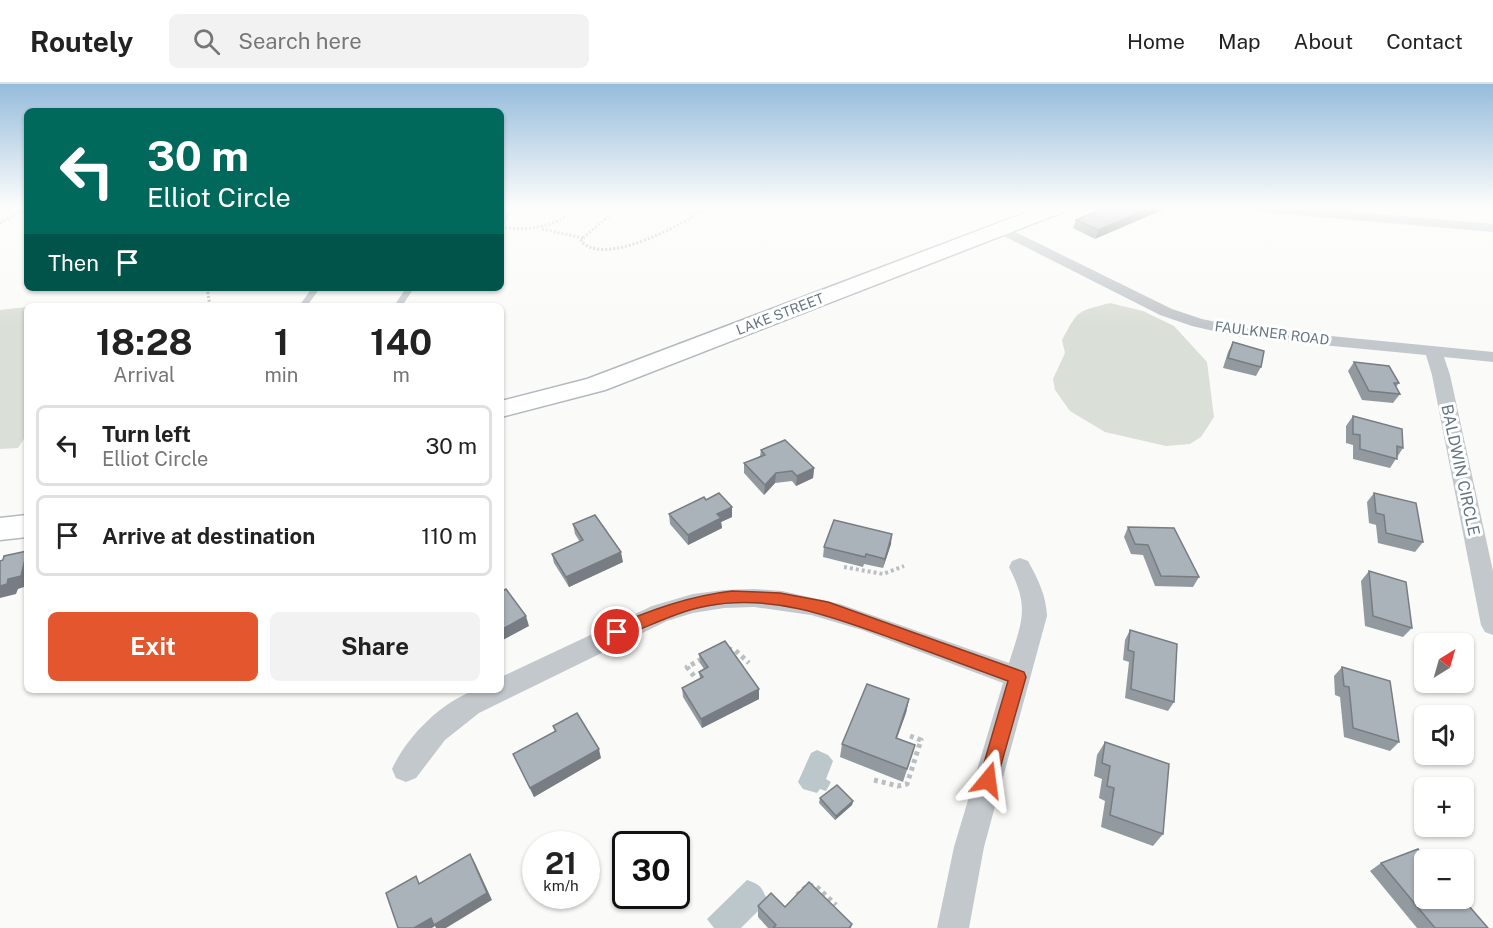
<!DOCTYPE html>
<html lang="en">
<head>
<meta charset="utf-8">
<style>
  :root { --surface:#fff; --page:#f2f2f2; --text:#222; --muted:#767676; --line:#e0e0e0; --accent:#e4572e }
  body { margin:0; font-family:"Public Sans",sans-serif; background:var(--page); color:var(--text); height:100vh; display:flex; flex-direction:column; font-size:22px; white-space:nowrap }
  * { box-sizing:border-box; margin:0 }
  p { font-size:20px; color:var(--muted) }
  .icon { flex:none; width:33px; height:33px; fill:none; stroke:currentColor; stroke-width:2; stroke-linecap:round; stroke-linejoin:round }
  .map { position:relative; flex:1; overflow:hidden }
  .drawer { position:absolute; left:24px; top:219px; width:480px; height:390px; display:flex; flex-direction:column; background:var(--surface); border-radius:9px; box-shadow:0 2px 4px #0004 }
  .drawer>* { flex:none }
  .top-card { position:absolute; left:24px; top:24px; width:480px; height:183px; border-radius:9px; box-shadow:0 2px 4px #0004; background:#00695c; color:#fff; overflow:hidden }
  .needle { width:39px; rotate:37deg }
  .tools { position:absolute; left:1414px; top:549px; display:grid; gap:12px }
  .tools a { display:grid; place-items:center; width:60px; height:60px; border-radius:9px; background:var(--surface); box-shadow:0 2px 4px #0004; font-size:30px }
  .speed { position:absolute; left:522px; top:747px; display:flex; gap:12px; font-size:30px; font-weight:700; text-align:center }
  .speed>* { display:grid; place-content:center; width:78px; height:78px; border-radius:50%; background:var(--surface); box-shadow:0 2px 4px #0004; line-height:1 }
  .speed small { font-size:15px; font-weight:400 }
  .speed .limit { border:3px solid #111; border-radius:9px; background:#fff; color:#111 }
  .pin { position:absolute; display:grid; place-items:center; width:51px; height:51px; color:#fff; margin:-26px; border:3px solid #fff; border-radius:50%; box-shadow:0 2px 6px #0007 }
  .me { position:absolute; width:66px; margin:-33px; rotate:16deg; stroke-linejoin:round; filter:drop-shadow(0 0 4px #0008) }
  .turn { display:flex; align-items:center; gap:21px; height:126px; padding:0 24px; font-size:27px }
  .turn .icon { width:78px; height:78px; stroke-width:2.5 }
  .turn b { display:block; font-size:42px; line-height:51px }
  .then { display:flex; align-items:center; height:57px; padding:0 24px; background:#0003; gap:12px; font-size:22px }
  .eta { display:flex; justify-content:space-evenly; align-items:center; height:102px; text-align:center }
  .eta b { font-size:36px; font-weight:700; line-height:42px }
  .action { display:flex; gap:12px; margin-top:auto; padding:12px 24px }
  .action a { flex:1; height:69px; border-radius:9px; background:var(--accent); color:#fff; font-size:24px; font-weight:700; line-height:69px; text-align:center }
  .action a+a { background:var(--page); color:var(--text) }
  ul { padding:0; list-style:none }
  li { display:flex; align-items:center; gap:18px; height:81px; margin:0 12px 9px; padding:0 12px; border:3px solid var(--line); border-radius:9px }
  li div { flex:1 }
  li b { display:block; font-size:22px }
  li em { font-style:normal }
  header { display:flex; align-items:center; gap:36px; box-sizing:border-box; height:84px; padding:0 30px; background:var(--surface); border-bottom:2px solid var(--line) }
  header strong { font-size:28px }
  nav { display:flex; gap:33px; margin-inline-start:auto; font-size:21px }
  .search { width:420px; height:54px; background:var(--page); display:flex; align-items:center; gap:15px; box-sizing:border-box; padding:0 21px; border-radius:9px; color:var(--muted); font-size:22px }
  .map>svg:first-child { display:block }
  .green { fill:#dadfd7 }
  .water { fill:#bbc7cb }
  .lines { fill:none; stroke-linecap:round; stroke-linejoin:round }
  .secondary-casing { stroke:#b3babf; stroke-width:3 }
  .path-far2 { stroke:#bbbfc2; stroke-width:3; stroke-dasharray:2 2; stroke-linecap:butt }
  .path-far1 { stroke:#bbbfc2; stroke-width:4; stroke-dasharray:3 3; stroke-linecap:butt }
  .path { stroke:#bbbfc2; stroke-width:5; stroke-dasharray:4 4; stroke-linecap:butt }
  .service { fill:#c3c8cc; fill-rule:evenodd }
  .minor { fill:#c3c8cc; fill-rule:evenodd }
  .secondary { fill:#fff; fill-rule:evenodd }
  .wall { fill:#929a9f }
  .shaded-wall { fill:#777d82 }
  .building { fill:#aab3b9; stroke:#777d82; stroke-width:1.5 }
  .route { fill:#e4572e; stroke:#94391e; stroke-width:1.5 }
  .labels { text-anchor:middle; stroke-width:6; stroke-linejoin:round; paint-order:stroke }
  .far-street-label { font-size:14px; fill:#657683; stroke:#fff }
  .street-label { font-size:16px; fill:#657683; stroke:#fff }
</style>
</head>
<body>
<header>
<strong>Routely</strong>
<div class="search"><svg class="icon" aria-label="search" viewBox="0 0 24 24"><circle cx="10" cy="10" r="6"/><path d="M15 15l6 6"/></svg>Search here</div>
<nav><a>Home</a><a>Map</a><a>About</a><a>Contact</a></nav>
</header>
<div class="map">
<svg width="1493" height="844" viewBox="0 0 1493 844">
  <rect width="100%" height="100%" fill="#fafaf8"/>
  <g class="green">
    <path d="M 1110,219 L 1143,227 L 1174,242 L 1207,278 L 1214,333 L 1201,353 L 1190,360 L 1166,362 L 1105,348 L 1070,327 L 1055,306 L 1053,295 L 1065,269 L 1062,256 C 1079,225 1076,228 1110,219 Z"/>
    <polygon points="27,223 27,350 18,364 0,365 0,226"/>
  </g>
  <g class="water">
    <polygon points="817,666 828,671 833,677 826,695 831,698 826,707 820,705 817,709 803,705 798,698 811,669"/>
    <path d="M 747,796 C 763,802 760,802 768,817 L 741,844 L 714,844 L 707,835 Z"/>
  </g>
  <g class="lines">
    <g class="secondary-casing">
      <g id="secondary">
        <polygon points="1038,124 1066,124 1063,128 605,306 501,333 501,317 587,295"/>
        <polygon points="27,431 27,453 0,456 0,434"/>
      </g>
    </g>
    <g class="path-far2">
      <polyline points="1189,124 1189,128"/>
      <polyline points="0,139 27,125"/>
      <polyline points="501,141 514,124"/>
      <path d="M 501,143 C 531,148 555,142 579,124"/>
      <path d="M 542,145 L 583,154 L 581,157 C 605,184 684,139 708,124"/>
      <polyline points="583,154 618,124"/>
      <polyline points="207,204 210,222"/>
    </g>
    <polyline class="path-far1" points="844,483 883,490 904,482"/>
    <g class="path">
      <polyline points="728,565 735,566 749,579"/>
      <polyline points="694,592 687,583 702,575"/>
      <polyline points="874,696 898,702 907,700 921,656 910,652"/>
      <polyline points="797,811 808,801 816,802 836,821"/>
    </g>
    <g class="service">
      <polygon points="312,204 320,204 307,222 299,222"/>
      <polygon points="406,204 414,204 402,222 394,222"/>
    </g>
    <g class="minor">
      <polygon points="1253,124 1308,124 1493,140 1493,148 1260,128"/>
      <polygon points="1001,141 1172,225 1202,235 1240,243 1493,268 1493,278 1444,273 1450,291 1493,487 1493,551 1485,548 1481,541 1432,291 1426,271 1240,253 1192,242 1160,231 996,148 994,145 996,142"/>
      <path d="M 1020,474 L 1028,477 C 1038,495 1046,511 1047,532 L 984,763 L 969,844 L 937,844 L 954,763 L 1003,599 L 862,546 L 811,531 L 754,523 L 724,524 L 693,529 L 667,537 L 479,629 L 445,656 L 416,694 L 406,698 L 396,694 L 392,685 C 406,654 440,619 473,607 C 481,604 492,606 501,606 L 501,593 L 652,522 L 693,510 L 724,506 L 754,505 L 782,507 L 840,520 L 1009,579 C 1022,537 1030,524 1009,483 L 1012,477 Z"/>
    </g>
    <use href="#secondary" class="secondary"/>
  </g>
  <g class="wall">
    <polygon points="1105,124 1095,155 1073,144 1076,136"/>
    <polygon points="1233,258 1261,283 1256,292 1223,284 1228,268"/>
    <polygon points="1354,278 1399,299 1396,303 1400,310 1393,319 1362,316 1348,287"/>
    <polygon points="1353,332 1403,364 1390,384 1353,375 1353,361 1346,359 1346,342"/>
    <polygon points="761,366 814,384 813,394 796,402 792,397 775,399 764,411 744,389 744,379 760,372"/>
    <polygon points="1374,409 1423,458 1415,468 1378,459 1376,441 1369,439 1367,418"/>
    <polygon points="706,416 732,423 732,433 721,438 722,444 688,461 670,440 669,430"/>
    <polygon points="573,440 623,478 569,503 554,479 552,470 580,458 575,450"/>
    <polygon points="1128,443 1199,493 1193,503 1155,502 1143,471 1131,470 1124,453"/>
    <polygon points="891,460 883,484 864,480 863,483 823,473 824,463"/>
    <polygon points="1369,487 1412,544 1403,553 1365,542 1361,497"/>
    <polygon points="1130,546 1174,618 1168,627 1125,614 1129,578 1123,576 1125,556"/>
    <polygon points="699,570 759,605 759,615 702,644 683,613 682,604 700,595 699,588 704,585 700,579"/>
    <polygon points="1342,583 1399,658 1390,667 1344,653 1340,613 1335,611 1334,592"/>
    <polygon points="909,615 906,629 897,654 915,661 903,698 840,673 842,660"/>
    <polygon points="553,642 601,674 534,713 513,670 555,648"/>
    <polygon points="1105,658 1163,750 1153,762 1101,743 1105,717 1099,714 1102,695 1094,692 1097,671"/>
    <polygon points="820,714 853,717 852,721 835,736 819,719"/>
    <polygon points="1381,779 1488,844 1417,844 1370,787"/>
    <polygon points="758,822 785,823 852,840 851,844 768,844 758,833"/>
  </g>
  <g class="shaded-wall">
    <polygon points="1150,124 1167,124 1095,155 1098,146"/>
    <polygon points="814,384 813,394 796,402 797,392"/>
    <polygon points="776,389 775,399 764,411 765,401"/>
    <polygon points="732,423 732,433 721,438 722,444 688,461 688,451 717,430"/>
    <polygon points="892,450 891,460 883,484 885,475"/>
    <polygon points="27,467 27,502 18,505 16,510 0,514 0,502"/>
    <polygon points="621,468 623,478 569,503 566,493"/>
    <polygon points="526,532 529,542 501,557 501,546"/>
    <polygon points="759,605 759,615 702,644 701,635"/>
    <polygon points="909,615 906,629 892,667 896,654"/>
    <polygon points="599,665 601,674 534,713 530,704"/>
    <polygon points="853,717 852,721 835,736 836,732"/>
    <polygon points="470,770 475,779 492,816 446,844 436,844 435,842 432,844 414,844"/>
  </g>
  <g class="building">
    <polygon points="1105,124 1150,124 1098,146 1076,136"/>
    <polygon points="1233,258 1264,267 1261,283 1228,274"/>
    <polygon points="1354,278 1389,282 1399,299 1394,299 1400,310 1369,307"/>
    <polygon points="1353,332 1402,345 1403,364 1397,362 1397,375 1360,365 1360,351 1353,350"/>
    <polygon points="785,356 814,384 797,392 792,387 776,389 765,401 744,379 765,371 761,366"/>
    <polygon points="719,409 732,423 717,430 721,434 688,451 669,430 704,413 706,416"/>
    <polygon points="1374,409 1416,419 1423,458 1386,449 1384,431 1376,429"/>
    <polygon points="595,431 621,468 566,493 552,470 583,456 573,440"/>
    <polygon points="834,436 892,450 885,475 866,470 865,473 824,463"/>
    <polygon points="1128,443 1174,444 1199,493 1161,492 1148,461 1135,460"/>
    <polygon points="27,467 21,492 8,495 7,500 0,502 0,477 3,476 4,472"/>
    <polygon points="1369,487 1406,498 1412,544 1373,532"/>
    <polygon points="506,505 526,532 501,546 501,508"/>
    <polygon points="1130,546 1177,560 1174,618 1131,605 1134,568 1128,566"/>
    <polygon points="725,557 759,605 701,635 682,604 703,593 699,588 708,583 699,570"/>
    <polygon points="1342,583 1390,597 1399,658 1353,644 1349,603 1344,602"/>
    <polygon points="867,600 909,615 896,654 915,661 907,685 842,660"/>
    <polygon points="577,629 599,665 530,704 513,670 556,647 553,642"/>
    <polygon points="1105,658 1169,680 1163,750 1110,731 1114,704 1107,702 1110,682 1102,679"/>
    <polygon points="837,701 853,717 836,732 820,714"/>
    <polygon points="1418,765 1427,776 1425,776 1425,814 1462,814 1488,844 1435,844 1381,779"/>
    <polygon points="470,770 487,809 434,841 431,834 414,844 398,844 386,809 416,792 419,800"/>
    <polygon points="809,798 852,840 849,844 773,844 776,841 758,822 771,809 785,823"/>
  </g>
  <linearGradient id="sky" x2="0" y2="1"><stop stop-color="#96bcdc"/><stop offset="0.51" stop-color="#fdfdfc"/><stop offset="1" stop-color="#fdfdfc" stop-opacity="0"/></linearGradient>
  <rect width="1493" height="242" fill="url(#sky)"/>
  <path class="route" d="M 732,507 L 780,509 L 828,518 L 1024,588 L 1026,593 L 995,702 L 988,705 L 982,702 L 979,696 L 1008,597 C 971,583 934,570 897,556 C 836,534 773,509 707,522 C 674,528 647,544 617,554 L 611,552 L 609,548 L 611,543 C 651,526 689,512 732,507 Z"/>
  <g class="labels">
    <g class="far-street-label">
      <text transform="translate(780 230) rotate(-21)" y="5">LAKE STREET</text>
      <text transform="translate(1272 249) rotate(7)" y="5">FAULKNER ROAD</text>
    </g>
    <g class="street-label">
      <text transform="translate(1461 386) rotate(78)" y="6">BALDWIN CIRCLE</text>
    </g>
  </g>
</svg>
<div class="tools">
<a><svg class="needle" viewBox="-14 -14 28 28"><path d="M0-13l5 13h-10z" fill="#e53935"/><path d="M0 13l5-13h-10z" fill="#767676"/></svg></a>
<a><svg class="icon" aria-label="sound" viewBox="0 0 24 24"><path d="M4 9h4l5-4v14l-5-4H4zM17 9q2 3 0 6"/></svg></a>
<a>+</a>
<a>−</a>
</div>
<div class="speed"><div>21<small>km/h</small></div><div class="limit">30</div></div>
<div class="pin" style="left:617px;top:548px;background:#d93025"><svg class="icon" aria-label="arrive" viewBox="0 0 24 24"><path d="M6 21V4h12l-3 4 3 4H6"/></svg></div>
<svg class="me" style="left:988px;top:696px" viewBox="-20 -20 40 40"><path d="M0-17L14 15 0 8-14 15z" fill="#e4572e" stroke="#fff" stroke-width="4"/></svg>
<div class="top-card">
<div class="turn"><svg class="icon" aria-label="left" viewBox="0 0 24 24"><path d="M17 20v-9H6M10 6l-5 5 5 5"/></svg><div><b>30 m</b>Elliot Circle</div></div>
<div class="then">Then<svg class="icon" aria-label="arrive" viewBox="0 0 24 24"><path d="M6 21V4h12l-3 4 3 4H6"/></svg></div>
</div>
<section class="drawer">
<div class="eta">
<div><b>18:28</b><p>Arrival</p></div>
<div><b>1</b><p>min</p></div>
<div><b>140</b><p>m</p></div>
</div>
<ul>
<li><svg class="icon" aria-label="left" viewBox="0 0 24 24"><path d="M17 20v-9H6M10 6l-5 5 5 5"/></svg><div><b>Turn left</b><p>Elliot Circle</p></div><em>30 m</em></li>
<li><svg class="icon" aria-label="arrive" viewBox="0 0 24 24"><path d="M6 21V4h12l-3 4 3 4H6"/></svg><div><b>Arrive at destination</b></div><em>110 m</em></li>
</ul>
<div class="action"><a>Exit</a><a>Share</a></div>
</section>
</div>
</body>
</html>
